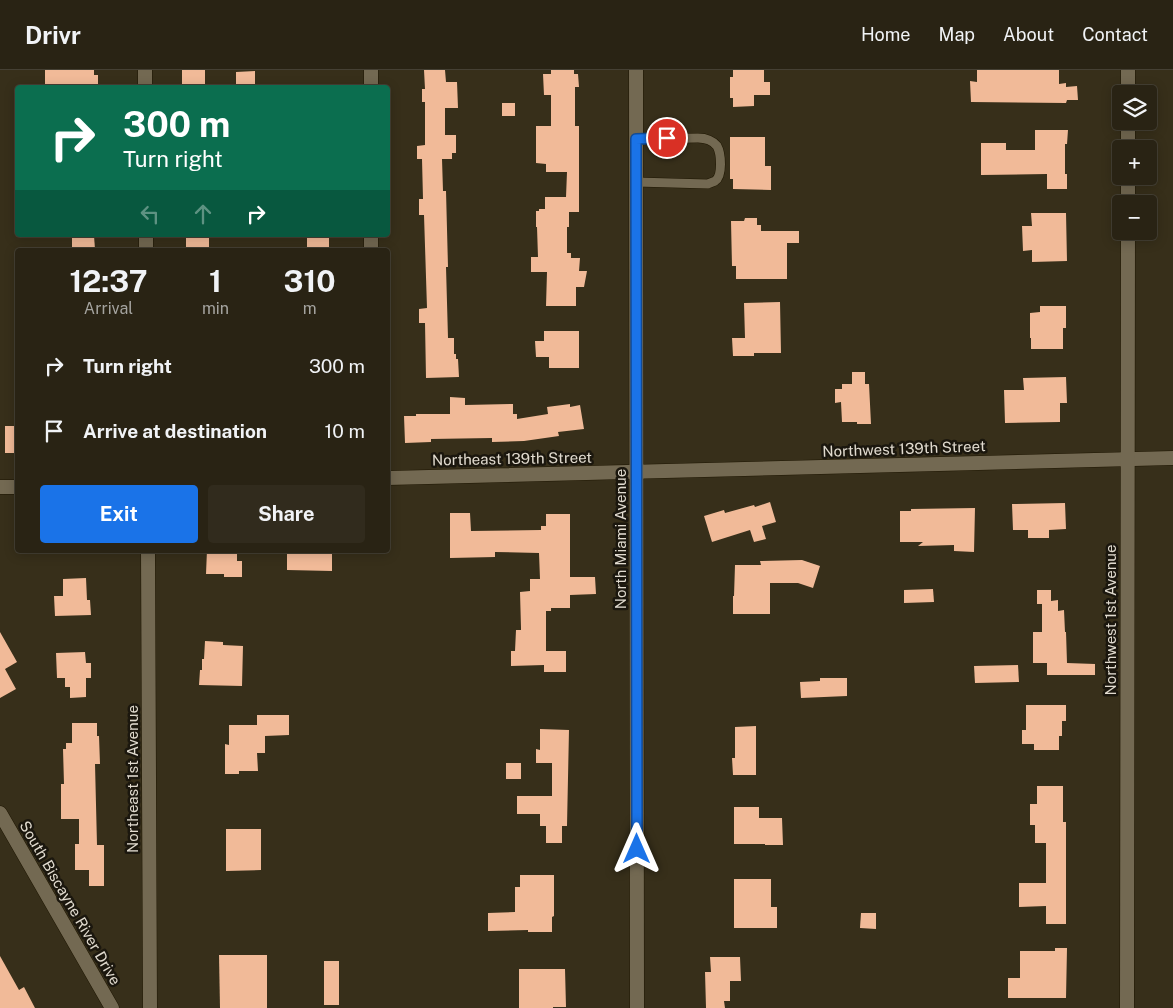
<!DOCTYPE html>
<html lang="en">
<head>
<meta charset="utf-8">
<style>
  :root { --surface:#292314; --page:#312b1d; --text:#f1f3f6; --muted:#a5a4a0; --line:#454034; --accent:#1a73e8 }
  body { margin:0; font-family:"Public Sans",sans-serif; background:var(--page); color:var(--text); height:100vh; display:flex; flex-direction:column; font-size:19px; white-space:nowrap }
  * { box-sizing:border-box; margin:0 }
  p { font-size:16px; color:var(--muted) }
  .icon { flex:none; width:28px; height:28px; fill:none; stroke:currentColor; stroke-width:2; stroke-linecap:round; stroke-linejoin:round }
  .map { position:relative; flex:1; overflow:hidden }
  .sheet { position:absolute; left:15px; top:178px; width:375px; height:305px; display:flex; flex-direction:column; background:var(--surface); border-radius:5px; box-shadow:0 2px 12px #0003,0 0 0 1px var(--line) }
  .sheet>* { flex:none }
  .hud { position:absolute; left:15px; top:15px; width:375px; height:152px; border-radius:5px; box-shadow:0 2px 12px #0003,0 0 0 1px var(--line); background:#0b6e4f; color:#fff; overflow:hidden }
  .tools { position:absolute; left:1112px; top:15px; display:grid; gap:10px }
  .tools a { display:grid; place-items:center; width:45px; height:45px; border-radius:5px; background:var(--surface); box-shadow:0 2px 12px #0003,0 0 0 1px var(--line); font-size:25px }
  .pin { position:absolute; display:grid; place-items:center; width:42px; height:42px; color:#fff; margin:-21px; border:2px solid #fff; border-radius:50%; box-shadow:0 1px 5px #0007 }
  .me { position:absolute; width:55px; margin:-28px; rotate:0deg; stroke-linejoin:round; filter:drop-shadow(0 0 4px #0008) }
  .turn { display:flex; align-items:center; gap:18px; height:105px; padding:0 25px; font-size:22px }
  .turn .icon { width:65px; height:65px; stroke-width:2.5 }
  .turn b { display:block; font-size:35px; line-height:42px }
  .lanes { display:flex; align-items:center; height:48px; padding:0 25px; background:#0003; justify-content:center; gap:25px; direction:ltr }
  .lanes .off { opacity:.35 }
  .eta { display:flex; justify-content:space-evenly; align-items:center; height:85px; text-align:center }
  .eta b { font-size:30px; font-weight:700; line-height:35px }
  .cta { display:flex; gap:10px; margin-top:auto; padding:10px 25px }
  .cta a { flex:1; height:58px; border-radius:5px; background:var(--accent); color:#fff; font-size:20px; font-weight:700; line-height:58px; text-align:center }
  .cta a+a { background:var(--page); color:var(--text) }
  ul { padding:0; list-style:none }
  li { display:flex; align-items:center; gap:15px; height:65px; padding:0 25px }
  li div { flex:1 }
  li b { display:block; font-size:19px }
  li em { font-style:normal }
  header { display:flex; align-items:center; gap:30px; box-sizing:border-box; height:70px; padding:0 25px; background:var(--surface); border-bottom:1px solid var(--line) }
  header strong { font-size:24px }
  nav { display:flex; gap:28px; margin-inline-start:auto; font-size:18px }
  .map>svg:first-child { display:block }
  .building { fill:#f1ba98 }
  .lines { fill:none; stroke-linecap:round; stroke-linejoin:round }
  .service-casing { stroke:#1f1703; stroke-width:10 }
  .minor-casing { stroke:#1f1703; stroke-width:15 }
  .tertiary-casing { stroke:#1f1703; stroke-width:15 }
  .service { stroke:#736952; stroke-width:9 }
  .minor { stroke:#736952; stroke-width:14 }
  .tertiary { stroke:#736952; stroke-width:14 }
  .route-casing { stroke:#114b97; stroke-width:12 }
  .route { stroke:#1a73e8; stroke-width:9 }
  .labels { text-anchor:middle; stroke-width:5; stroke-linejoin:round; paint-order:stroke }
  .street-label { font-size:15px; fill:#e1dbcf; stroke:#1b170e }
</style>
</head>
<body>
<header>
<strong>Drivr</strong>
<nav><a>Home</a><a>Map</a><a>About</a><a>Contact</a></nav>
</header>
<div class="map">
<svg width="1173" height="938" viewBox="0 0 1173 938">
  <rect width="100%" height="100%" fill="#372f1a"/>
  <g class="building">
    <polygon points="45,0 94,0 94,5 98,5 98,18 45,18"/>
    <rect x="182" y="0" width="23" height="18"/>
    <polygon points="424,0 445,0 446,12 457,12 458,38 445,38 445,65 456,65 456,83 452,83 452,89 442,89 443,121 446,121 448,197 446,197 448,268 454,268 454,284 456,284 456,289 458,289 459,307 426,308 425,253 419,253 419,239 427,238 424,145 419,145 419,129 423,129 422,89 417,89 417,76 425,75 425,32 422,32 422,19 425,19"/>
    <polygon points="551,0 574,0 574,4 578,4 579,17 575,17 575,56 579,56 579,142 569,142 569,157 567,157 567,183 571,183 571,188 580,188 579,201 587,201 584,217 576,217 576,236 546,236 547,202 531,202 531,187 538,187 537,157 536,157 536,141 539,141 539,139 545,139 545,127 566,127 567,102 546,102 546,94 536,93 536,56 551,56 551,25 544,25 543,4 551,4"/>
    <polygon points="733,0 764,0 764,12 770,12 770,25 754,25 754,36 733,37 733,28 730,28 730,7 733,7"/>
    <polygon points="977,0 1059,0 1059,14 1066,13 1066,17 1077,16 1078,30 1067,30 1066,33 971,32 970,11 977,12"/>
    <polygon points="255,1 255,18 236,18 236,2"/>
    <rect x="502" y="33" width="13" height="13"/>
    <polygon points="1035,60 1068,60 1067,74 1065,74 1065,104 1067,104 1067,119 1047,119 1047,104 981,105 981,73 1006,73 1006,80 1035,80"/>
    <polygon points="730,67 765,67 765,96 771,96 771,120 733,119 733,109 730,109"/>
    <polygon points="1031,143 1066,143 1067,191 1032,192 1032,180 1023,181 1022,156 1032,156"/>
    <polygon points="745,148 757,148 757,155 761,155 761,161 799,161 799,173 787,173 787,209 736,209 736,196 732,196 731,151 744,151"/>
    <polygon points="72,165 94,165 95,180 72,180"/>
    <rect x="186" y="165" width="23" height="15"/>
    <polygon points="307,165 329,165 329,178 307,179"/>
    <polygon points="780,232 781,283 754,283 754,286 733,286 732,268 745,268 744,233"/>
    <polygon points="1040,236 1066,236 1066,258 1063,258 1063,279 1031,279 1031,268 1030,268 1030,243 1040,242"/>
    <polygon points="544,261 579,261 579,298 549,298 549,287 536,287 535,271 544,271"/>
    <polygon points="852,302 865,302 865,314 869,314 871,354 857,354 857,352 842,352 841,332 835,333 835,319 842,319 842,314 852,314"/>
    <polygon points="1066,307 1067,333 1060,333 1060,352 1005,353 1004,320 1024,320 1023,308"/>
    <polygon points="450,327 465,328 465,335 513,334 513,344 517,344 517,349 548,344 547,337 570,334 570,337 580,335 584,359 558,362 559,366 524,371 492,372 492,368 431,369 431,372 405,373 404,346 416,346 416,344 450,344"/>
    <rect x="5" y="356" width="13" height="27"/>
    <polygon points="770,432 776,452 762,456 766,469 754,472 750,460 712,472 704,446 724,440 725,443 754,435 755,437"/>
    <polygon points="1065,433 1066,459 1049,460 1049,468 1028,468 1028,460 1013,460 1012,434"/>
    <polygon points="975,438 974,482 954,481 954,475 918,476 923,472 900,472 900,441 911,441 911,439"/>
    <polygon points="450,443 470,443 471,461 541,460 541,456 546,456 546,444 570,444 570,507 595,507 596,524 570,525 570,538 551,538 551,541 546,541 546,581 566,581 566,602 544,602 544,595 511,596 511,581 515,581 516,560 521,560 521,558 520,522 530,521 530,509 540,509 539,483 495,482 495,487 450,488"/>
    <polygon points="207,480 237,480 237,491 242,491 242,507 224,507 224,504 206,504"/>
    <polygon points="287,480 332,480 332,501 287,500"/>
    <polygon points="802,490 820,496 813,518 798,513 770,513 770,544 733,544 733,526 734,526 735,495 761,495 760,491"/>
    <polygon points="86,508 87,530 90,530 91,545 55,546 54,526 63,526 63,509"/>
    <polygon points="933,519 934,532 904,533 904,520"/>
    <polygon points="1037,520 1051,520 1051,531 1058,530 1058,541 1064,540 1065,562 1066,562 1067,593 1095,594 1095,605 1047,605 1047,593 1033,593 1033,562 1042,562 1042,534 1037,534"/>
    <polygon points="0,562 17,592 5,599 16,619 0,628"/>
    <polygon points="205,571 223,572 223,575 243,576 242,616 199,615 200,600 202,600 202,589 204,589"/>
    <polygon points="85,582 86,593 91,593 91,608 86,608 86,627 70,628 70,617 65,617 65,608 57,608 56,583"/>
    <polygon points="1018,595 1019,612 975,613 974,596"/>
    <polygon points="820,608 847,608 847,626 801,628 800,612 820,611"/>
    <polygon points="1026,635 1066,635 1066,651 1062,651 1062,666 1059,666 1059,680 1034,680 1034,674 1022,674 1022,660 1026,660"/>
    <polygon points="257,645 289,645 289,665 265,666 265,683 257,683 258,701 239,701 239,704 225,704 225,674 229,675 229,655 257,655"/>
    <polygon points="72,653 97,653 97,666 99,666 100,694 95,694 97,775 104,775 104,816 89,816 89,800 75,800 75,774 79,774 79,749 61,749 61,714 64,714 63,679 66,679 66,673 72,673"/>
    <polygon points="756,656 756,705 733,705 732,688 735,688 735,657"/>
    <polygon points="540,659 569,660 567,756 562,756 562,773 546,773 546,756 540,756 540,744 517,744 517,726 552,726 552,693 536,693 536,679 540,680"/>
    <rect x="506" y="693" width="15" height="16"/>
    <polygon points="1037,716 1063,716 1063,752 1066,752 1066,854 1046,854 1046,836 1019,837 1019,813 1046,813 1046,773 1035,773 1035,755 1030,755 1030,734 1037,734"/>
    <polygon points="734,737 759,737 759,748 782,748 783,775 765,775 765,774 734,774"/>
    <polygon points="226,759 261,759 261,800 226,801"/>
    <polygon points="520,805 554,805 554,846 552,847 552,862 528,862 528,860 488,861 488,843 515,842 515,817 520,817"/>
    <polygon points="734,809 771,809 771,837 777,837 777,858 734,858"/>
    <polygon points="861,843 876,843 876,859 860,858"/>
    <polygon points="1055,878 1067,878 1066,928 1008,928 1008,908 1020,908 1020,881 1055,881"/>
    <polygon points="219,885 267,885 267,938 220,938"/>
    <polygon points="0,886 19,920 24,917 35,938 0,938"/>
    <polygon points="710,887 740,887 741,911 730,911 730,931 724,931 725,938 706,938 705,902 711,902"/>
    <rect x="324" y="891" width="15" height="44"/>
    <polygon points="519,899 565,899 566,937 553,937 553,938 519,938"/>
  </g>
  <g class="lines">
    <g class="service-casing">
      <path id="service" d="M 636,112 L 708,114 C 709,113 714,112 715,111 C 723,106 721,83 717,76 C 712,70 705,68 698,68 L 636,69"/>
    </g>
    <g class="minor-casing">
      <g id="minor">
        <polyline points="145,0 145,18"/>
        <polyline points="371,0 371,18"/>
        <polyline points="1128,24 1128,0"/>
        <polyline points="1128,79 1128,51"/>
        <polyline points="1128,134 1128,106"/>
        <polyline points="146,165 146,180"/>
        <polyline points="371,165 371,180"/>
        <polyline points="388,408 1173,388"/>
        <polyline points="0,417 18,417"/>
        <polyline points="148,480 150,938"/>
        <polyline points="0,743 112,938"/>
        <polyline points="1127,938 1128,161"/>
      </g>
    </g>
    <g class="tertiary-casing">
      <polyline id="tertiary" points="636,0 637,938"/>
    </g>
    <use href="#service" class="service"/>
    <use href="#minor" class="minor"/>
    <use href="#tertiary" class="tertiary"/>
  </g>
  <g class="lines">
    <g class="route-casing">
      <polyline id="route" points="637,779 636,69 667,68"/>
    </g>
    <use href="#route" class="route"/>
  </g>
  <g class="labels">
    <g class="street-label">
      <text transform="translate(904 379) rotate(-2)" y="5">Northwest 139th Street</text>
      <text transform="translate(512 389) rotate(-1)" y="5">Northeast 139th Street</text>
      <text transform="translate(621 469) rotate(-90)" y="5">North Miami Avenue</text>
      <text transform="translate(1111 550) rotate(-90)" y="5">Northwest 1st Avenue</text>
      <text transform="translate(133 709) rotate(-90)" y="5">Northeast 1st Avenue</text>
      <text transform="translate(70 833) rotate(60)" y="5">South Biscayne River Drive</text>
    </g>
  </g>
</svg>
<div class="tools">
<a><svg class="icon" aria-label="layers" viewBox="0 0 24 24"><path d="M12 4l9 5-9 5-9-5zM3 14l9 5 9-5"/></svg></a>
<a>+</a>
<a>−</a>
</div>
<div class="pin" style="left:667px;top:68px;background:#d93025"><svg class="icon" aria-label="arrive" viewBox="0 0 24 24"><path d="M6 21V4h12l-3 4 3 4H6"/></svg></div>
<svg class="me" style="left:637px;top:779px" viewBox="-20 -20 40 40"><path d="M0-17L14 15 0 8-14 15z" fill="#1a73e8" stroke="#fff" stroke-width="4"/></svg>
<div class="hud">
<div class="turn"><svg class="icon" aria-label="right" viewBox="0 0 24 24"><path d="M7 20v-9h11M14 6l5 5-5 5"/></svg><div><b>300 m</b>Turn right</div></div>
<div class="lanes"><svg class="icon off" aria-label="left" viewBox="0 0 24 24"><path d="M17 20v-9H6M10 6l-5 5 5 5"/></svg><svg class="icon off" aria-label="ahead" viewBox="0 0 24 24"><path d="M12 20V5M6 11l6-6 6 6"/></svg><svg class="icon" aria-label="right" viewBox="0 0 24 24"><path d="M7 20v-9h11M14 6l5 5-5 5"/></svg></div>
</div>
<section class="sheet">
<div class="eta">
<div><b>12:37</b><p>Arrival</p></div>
<div><b>1</b><p>min</p></div>
<div><b>310</b><p>m</p></div>
</div>
<ul>
<li><svg class="icon" aria-label="right" viewBox="0 0 24 24"><path d="M7 20v-9h11M14 6l5 5-5 5"/></svg><div><b>Turn right</b></div><em>300 m</em></li>
<li><svg class="icon" aria-label="arrive" viewBox="0 0 24 24"><path d="M6 21V4h12l-3 4 3 4H6"/></svg><div><b>Arrive at destination</b></div><em>10 m</em></li>
</ul>
<div class="cta"><a>Exit</a><a>Share</a></div>
</section>
</div>
</body>
</html>
